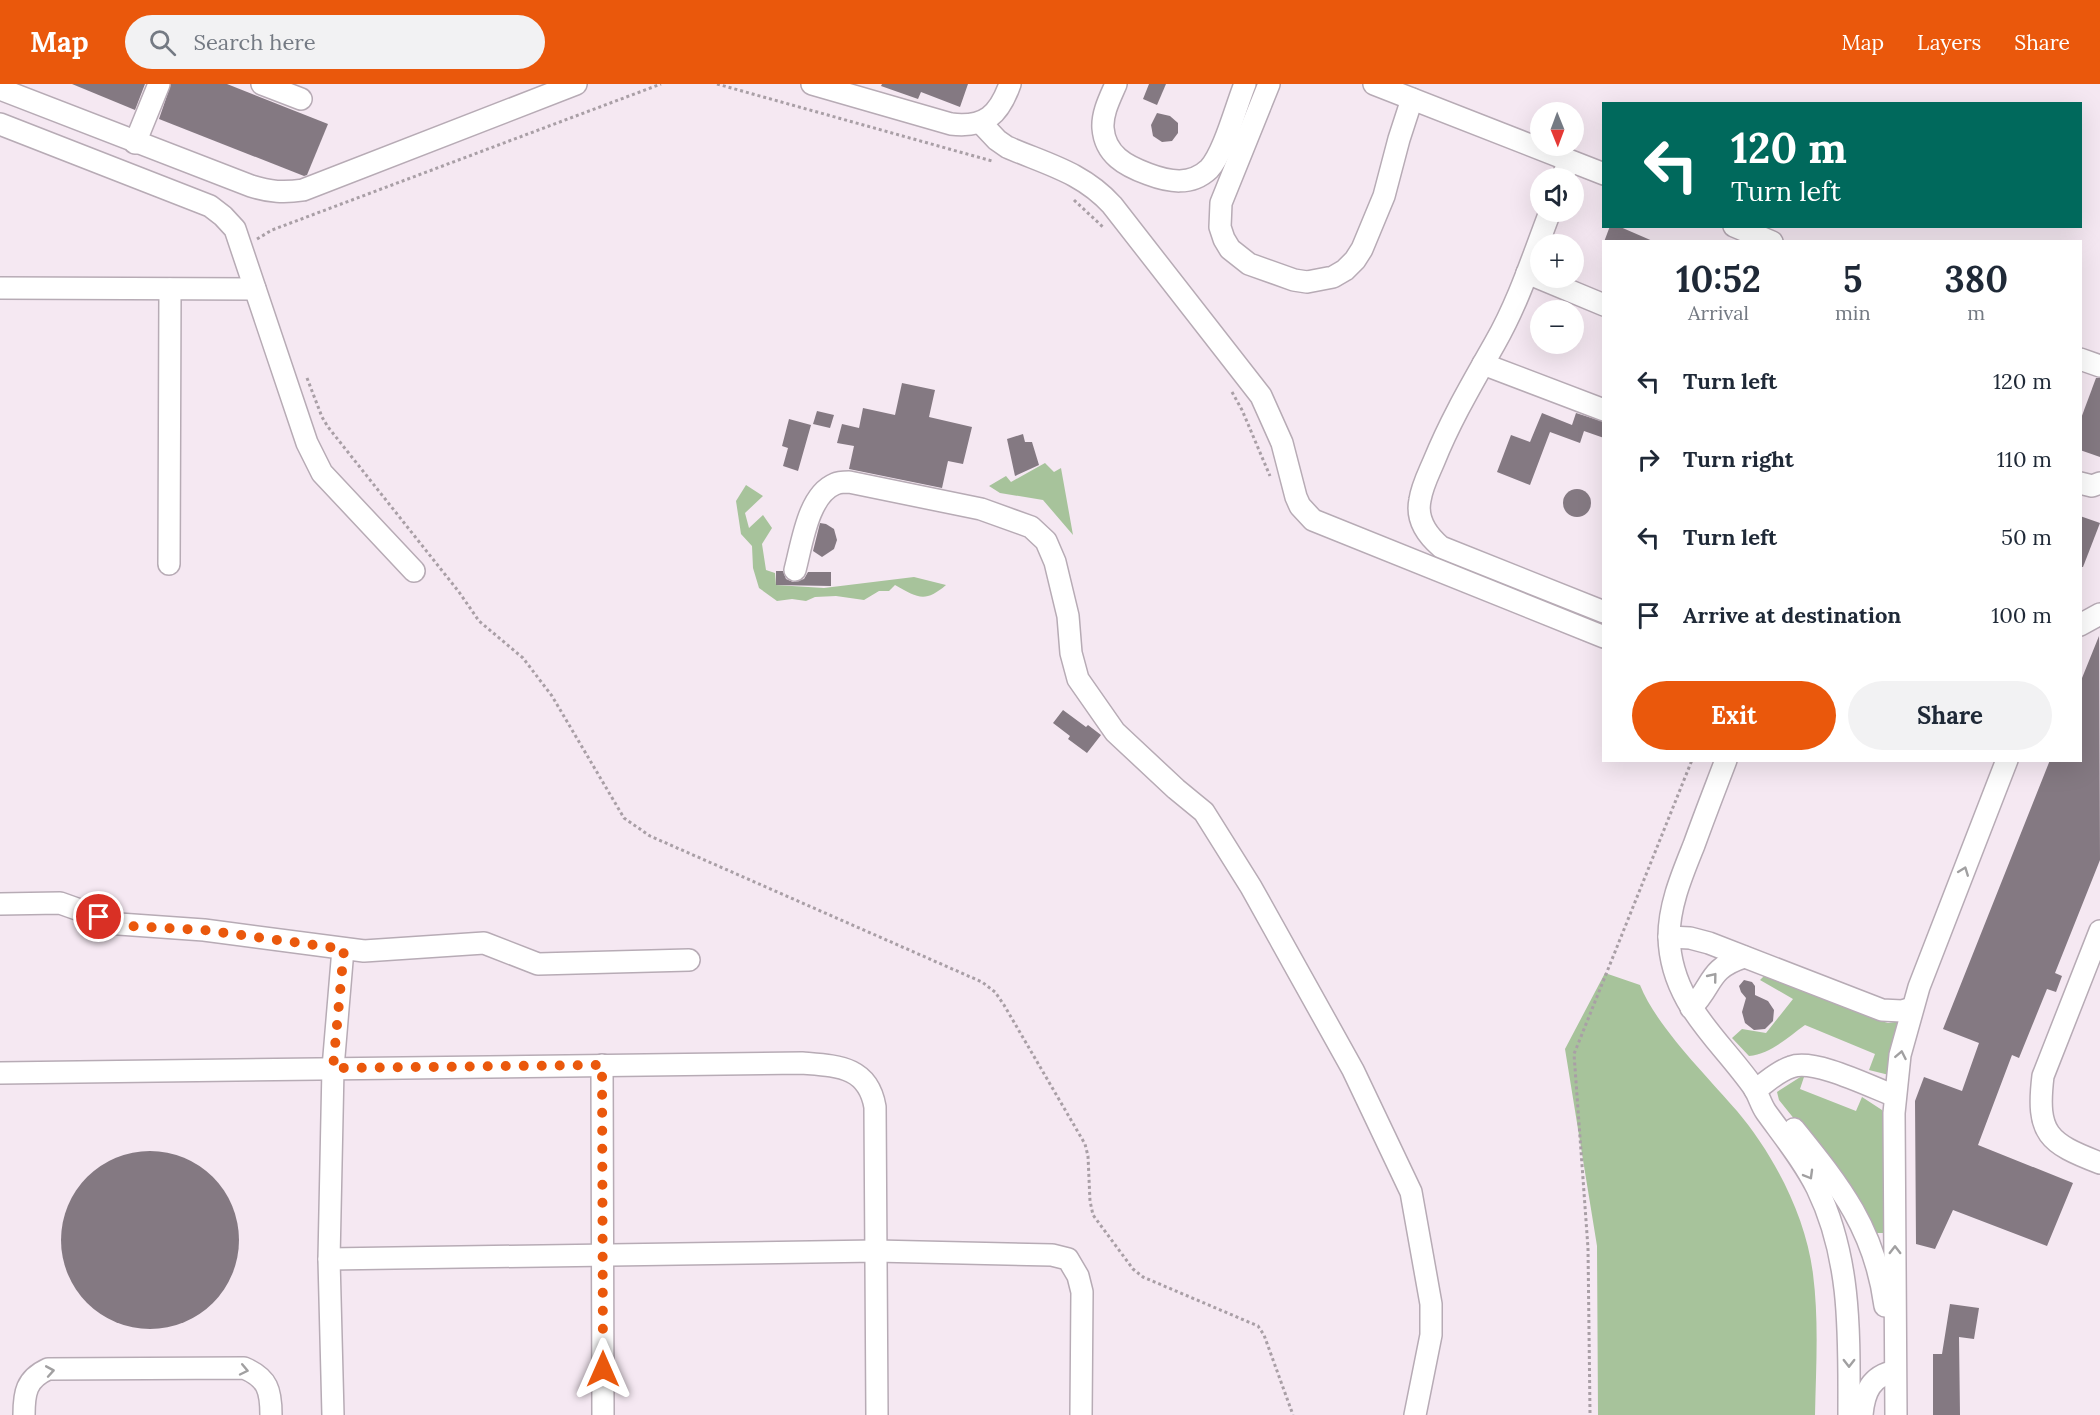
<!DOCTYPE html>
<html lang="en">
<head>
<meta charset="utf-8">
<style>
  :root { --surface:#fff; --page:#f2f2f3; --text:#1f2937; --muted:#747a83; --accent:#ea580c }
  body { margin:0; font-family:Lora,serif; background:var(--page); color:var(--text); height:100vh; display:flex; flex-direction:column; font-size:22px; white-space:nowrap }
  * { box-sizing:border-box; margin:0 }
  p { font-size:20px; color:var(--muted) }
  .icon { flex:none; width:33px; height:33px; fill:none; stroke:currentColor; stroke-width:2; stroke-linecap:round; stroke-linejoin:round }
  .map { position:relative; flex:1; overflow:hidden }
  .side { position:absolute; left:1602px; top:156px; width:480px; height:522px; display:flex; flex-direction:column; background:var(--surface); border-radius:0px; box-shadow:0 6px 24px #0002 }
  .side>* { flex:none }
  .top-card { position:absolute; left:1602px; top:18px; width:480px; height:126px; border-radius:0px; box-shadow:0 6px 24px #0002; background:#00695c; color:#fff; overflow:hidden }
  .needle { width:39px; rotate:179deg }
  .tools { position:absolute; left:1530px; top:18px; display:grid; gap:12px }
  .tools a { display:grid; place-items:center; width:54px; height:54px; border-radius:50%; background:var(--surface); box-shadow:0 6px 24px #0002; font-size:30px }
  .pin { position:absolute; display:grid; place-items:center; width:51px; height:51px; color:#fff; margin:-26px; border:3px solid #fff; border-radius:50%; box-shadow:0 2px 6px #0007 }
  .me { position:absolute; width:66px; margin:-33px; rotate:0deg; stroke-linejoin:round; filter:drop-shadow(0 0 4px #0008) }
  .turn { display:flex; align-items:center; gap:21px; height:126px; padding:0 30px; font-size:27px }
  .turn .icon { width:78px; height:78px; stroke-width:2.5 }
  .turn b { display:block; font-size:42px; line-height:51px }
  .eta { display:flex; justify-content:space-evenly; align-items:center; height:102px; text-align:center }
  .eta b { font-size:36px; font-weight:800; line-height:42px }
  .primary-button { display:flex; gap:12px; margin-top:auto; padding:12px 30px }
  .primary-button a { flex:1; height:69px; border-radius:36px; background:var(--accent); color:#fff; font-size:24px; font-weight:800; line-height:69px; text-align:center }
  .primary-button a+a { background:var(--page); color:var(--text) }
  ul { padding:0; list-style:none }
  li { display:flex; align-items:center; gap:18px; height:78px; padding:0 30px }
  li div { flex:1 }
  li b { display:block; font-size:22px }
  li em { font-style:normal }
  header { display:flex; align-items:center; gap:36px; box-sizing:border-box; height:84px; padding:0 30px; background:var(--accent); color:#fff }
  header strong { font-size:28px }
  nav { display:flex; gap:33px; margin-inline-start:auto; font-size:21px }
  .search { width:420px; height:54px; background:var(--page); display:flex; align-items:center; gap:15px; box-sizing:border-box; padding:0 21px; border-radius:33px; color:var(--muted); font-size:22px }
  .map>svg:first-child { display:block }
  .green { fill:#a7c39b }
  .building { fill:#847982 }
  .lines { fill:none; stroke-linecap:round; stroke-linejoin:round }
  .minor-casing { stroke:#b7abb5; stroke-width:24 }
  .path { stroke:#a99fa6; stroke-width:3; stroke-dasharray:3 3; stroke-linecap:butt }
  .minor { stroke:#fff; stroke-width:21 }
  .oneway { stroke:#a1a0a1 }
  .route { stroke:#ea580c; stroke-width:10; stroke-dasharray:0 18 }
</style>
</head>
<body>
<header>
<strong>Map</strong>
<div class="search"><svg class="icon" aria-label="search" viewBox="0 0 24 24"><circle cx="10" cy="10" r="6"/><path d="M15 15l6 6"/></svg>Search here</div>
<nav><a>Map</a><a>Layers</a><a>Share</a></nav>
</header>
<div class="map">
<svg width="2100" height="1331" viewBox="0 0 2100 1331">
  <rect width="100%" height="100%" fill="#f5e8f2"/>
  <g class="green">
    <polygon points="1045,379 1054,388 1061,384 1073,451 1043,416 1000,409 989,402 1006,392 1011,398"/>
    <path d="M 746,401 L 763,412 L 745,429 L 749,444 L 763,431 L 772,444 L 762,460 L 766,486 L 775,489 L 776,501 L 824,504 L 914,493 L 946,501 C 925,519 918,514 895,501 L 889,507 L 879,507 L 864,516 L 836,512 L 815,513 L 806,517 L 792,515 L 777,517 L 759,504 L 753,484 L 752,462 L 741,450 L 736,417 Z"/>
    <path d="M 1605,889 L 1640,901 C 1656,942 1707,992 1737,1027 C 1774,1071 1806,1132 1813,1190 C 1819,1236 1816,1284 1815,1331 L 1598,1331 L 1597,1162 L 1565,965 Z"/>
    <path d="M 1765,891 L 1875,935 L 1888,939 L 1901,937 L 1889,991 L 1869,986 L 1875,970 L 1805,941 C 1788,953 1771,970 1749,972 L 1732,954 L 1742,945 L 1766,949 L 1793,915 L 1760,896 Z"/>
    <polygon points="1805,990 1800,1005 1856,1027 1862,1013 1882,1026 1886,1035 1885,1149 1877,1149 1856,1112 1779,1016 1777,1008"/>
  </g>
  <g class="building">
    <polygon points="72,0 145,0 135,26"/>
    <polygon points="171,0 227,0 328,40 307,91 304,92 159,35"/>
    <polygon points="882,0 968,0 960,23 921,8 918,15 881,2"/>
    <polygon points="1149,0 1166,0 1157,21 1143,15"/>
    <polygon points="1157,29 1170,32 1178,39 1178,49 1172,57 1162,58 1153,52 1151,41"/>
    <polygon points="1610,142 1618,142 1655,158 1604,158"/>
    <polygon points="2096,294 2100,294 2100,373 2080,366 2080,337"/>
    <polygon points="902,299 935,306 929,333 972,343 963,380 948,377 942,404 849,385 854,362 837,359 842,340 859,344 863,324 895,331"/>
    <polygon points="817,327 834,331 830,344 813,340"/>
    <polygon points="1542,329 1572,341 1576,329 1604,338 1604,354 1584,347 1580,359 1550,348 1530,401 1497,388 1511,351 1530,358"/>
    <polygon points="789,335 811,341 798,387 783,382 788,364 782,362"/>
    <polygon points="1023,350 1025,358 1032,358 1039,381 1015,392 1007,355"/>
    <circle cx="1577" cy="419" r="14"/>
    <polygon points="2080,432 2100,439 2083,483 2080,483"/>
    <polygon points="820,439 826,440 834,445 837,456 834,465 822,473 813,467"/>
    <polygon points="776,487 783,487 786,495 793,498 804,495 808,488 831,488 831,502 776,501"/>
    <polygon points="2099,552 2100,776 2055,889 2062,892 2056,908 2047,905 2019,974 2012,971 1978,1061 2073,1099 2047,1162 1953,1126 1935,1165 1916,1160 1915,1017 1924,993 1962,1007 1979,959 1943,945 2050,676 2080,676 2080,599"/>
    <polygon points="1063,626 1086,643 1088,641 1101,651 1087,669 1068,655 1070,652 1053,639"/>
    <polygon points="1744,896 1752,898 1755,902 1755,911 1768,917 1774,926 1773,937 1765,945 1754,946 1745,939 1742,928 1746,914 1741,908 1739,902"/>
    <circle cx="150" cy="1156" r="89"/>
    <polygon points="1950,1220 1979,1224 1974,1255 1959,1253 1960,1331 1933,1331 1933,1270 1942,1270"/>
  </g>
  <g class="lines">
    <g class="minor-casing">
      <g id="minor">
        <polyline points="262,0 301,15"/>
        <path d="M 812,0 L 951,40 C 985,44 999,31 1010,0"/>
        <path d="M 1116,0 C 1110,14 1102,29 1103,44 C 1105,71 1126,82 1148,90 C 1169,98 1191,102 1209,85 C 1224,69 1236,22 1245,0"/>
        <polyline points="1269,0 1221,119 1220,143 1224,155 1230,165 1249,180 1294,196 1307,198 1333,193 1345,186 1355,176 1362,165 1384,112 1399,55 1412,15"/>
        <polyline points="1374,0 1604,90"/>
        <path d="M 0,5 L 251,102 C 270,108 284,109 303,106 L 576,0"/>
        <path d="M 981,39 L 997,56 L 1007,63 C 1046,80 1082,88 1112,121 L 1261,312 L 1282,359 L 1296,413 L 1300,422 L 1313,436 L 1604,553"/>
        <polyline points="0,40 210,122 223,132 235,145 307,359 322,389 414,487"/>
        <polyline points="135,59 159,0"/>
        <polyline points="1562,94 1569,77"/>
        <path d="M 1550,128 C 1533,172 1519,217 1495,259 C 1473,298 1451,335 1434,377 C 1429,389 1422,402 1420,416 C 1416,435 1427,451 1441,463 L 1604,528"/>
        <polyline points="1734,142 1772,158"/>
        <polyline points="1527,189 1604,221"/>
        <polyline points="0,204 255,205"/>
        <polyline points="2080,275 2100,282"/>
        <polyline points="1483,280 1604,326"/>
        <polyline points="2080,399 2092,402 2100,399"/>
        <polyline points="169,480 170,205"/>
        <path d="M 795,486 C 802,460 808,411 835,400 C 839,398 845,398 849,398 L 981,425 L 1031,443 L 1046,457 L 1055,478 L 1068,532 L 1071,569 L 1078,595 L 1115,648 L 1176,705 L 1204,728 L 1251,803 L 1353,986 L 1411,1108 L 1431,1220 L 1431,1251 L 1415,1331"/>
        <polyline points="2080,541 2100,530"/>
        <path d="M 1726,676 C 1715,705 1704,733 1694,761 C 1682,791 1669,821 1669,853 C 1671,920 1719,954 1754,1004 C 1759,1012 1761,1021 1766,1028 C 1784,1053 1803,1076 1817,1104 C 1852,1176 1849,1253 1849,1331"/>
        <polyline points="0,820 60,819 119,840 204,846 364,867 484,859 538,880 689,876"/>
        <path d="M 2100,847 L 2043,992 C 2036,1050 2048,1059 2100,1079"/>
        <polyline points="1669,853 1690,854 1709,859 1882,926 1902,927 1912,924"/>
        <path d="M 1691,924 C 1714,901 1707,885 1744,873"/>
        <polyline points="602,981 603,1331"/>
        <path d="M 0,989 L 802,979 C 837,982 868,982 875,1023 L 877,1331"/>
        <path d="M 1755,1006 C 1767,998 1778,987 1791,983 C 1814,974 1871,1003 1895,1012"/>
        <path d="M 1794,1045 C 1841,1103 1875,1146 1885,1222"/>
        <polyline points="329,1175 876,1167 1052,1171 1068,1175 1078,1192 1082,1208 1081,1331"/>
        <path d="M 24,1331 C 24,1309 26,1295 48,1285 L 244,1284 C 268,1294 271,1307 271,1331"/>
        <polyline points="333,1331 329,1175 333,984 343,865"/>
        <path d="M 1862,1331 C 1864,1308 1871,1292 1895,1287"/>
        <polyline points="1896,1331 1894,1029 1900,971 1919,903 2007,676"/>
      </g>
    </g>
    <g class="path">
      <polyline points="717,0 992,77"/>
      <polyline points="1074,116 1104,144"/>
      <polyline points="257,155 272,146 661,0"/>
      <polyline points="307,294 322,333 328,343 459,508 479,537 523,574 552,612 624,734 650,752 982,898 995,908 1004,921 1085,1060 1088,1072 1090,1117 1093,1131 1133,1185 1143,1193 1258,1242 1264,1251 1293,1331"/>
      <polyline points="1232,308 1242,326 1270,392"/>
      <polyline points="1590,1329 1588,1164 1574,970 1692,676"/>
    </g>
    <use href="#minor" class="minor"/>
  </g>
  <defs><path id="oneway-chevron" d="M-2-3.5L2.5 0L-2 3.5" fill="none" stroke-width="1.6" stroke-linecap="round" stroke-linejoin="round" transform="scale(1.5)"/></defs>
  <g class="oneway">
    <use href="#oneway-chevron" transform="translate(1964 787) rotate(-69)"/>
    <use href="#oneway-chevron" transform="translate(1713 893) rotate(-51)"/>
    <use href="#oneway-chevron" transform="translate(1901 971) rotate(-79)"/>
    <use href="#oneway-chevron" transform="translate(1809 1091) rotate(60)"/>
    <use href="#oneway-chevron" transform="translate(1895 1166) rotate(-90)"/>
    <use href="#oneway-chevron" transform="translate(1849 1279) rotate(90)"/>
    <use href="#oneway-chevron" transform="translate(244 1286) rotate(12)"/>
    <use href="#oneway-chevron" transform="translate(50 1287) rotate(-10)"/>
  </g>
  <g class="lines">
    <polyline class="route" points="99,833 128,842 204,846 344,865 333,984 602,981 603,1285"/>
  </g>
</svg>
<div class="tools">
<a><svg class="needle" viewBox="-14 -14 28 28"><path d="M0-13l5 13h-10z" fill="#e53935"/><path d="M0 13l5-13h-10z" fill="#747a83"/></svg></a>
<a><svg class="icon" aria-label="sound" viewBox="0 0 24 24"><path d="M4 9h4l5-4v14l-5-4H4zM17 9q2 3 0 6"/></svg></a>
<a>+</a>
<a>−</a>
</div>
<div class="pin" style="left:99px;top:833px;background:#d93025"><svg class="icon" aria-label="arrive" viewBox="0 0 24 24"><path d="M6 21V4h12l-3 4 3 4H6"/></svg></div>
<svg class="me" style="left:603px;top:1285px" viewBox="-20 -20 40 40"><path d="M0-17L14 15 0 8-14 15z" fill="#ea580c" stroke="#fff" stroke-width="4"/></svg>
<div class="top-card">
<div class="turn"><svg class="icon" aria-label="left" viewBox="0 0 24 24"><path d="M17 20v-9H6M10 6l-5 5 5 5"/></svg><div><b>120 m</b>Turn left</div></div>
</div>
<section class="side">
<div class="eta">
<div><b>10:52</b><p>Arrival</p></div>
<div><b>5</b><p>min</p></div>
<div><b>380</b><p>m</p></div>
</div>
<ul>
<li><svg class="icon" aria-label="left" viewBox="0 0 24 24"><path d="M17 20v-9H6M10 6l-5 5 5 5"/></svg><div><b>Turn left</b></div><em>120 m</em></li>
<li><svg class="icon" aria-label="right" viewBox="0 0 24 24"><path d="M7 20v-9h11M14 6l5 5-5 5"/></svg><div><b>Turn right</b></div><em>110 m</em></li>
<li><svg class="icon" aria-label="left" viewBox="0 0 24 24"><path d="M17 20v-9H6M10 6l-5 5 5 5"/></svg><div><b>Turn left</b></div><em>50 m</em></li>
<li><svg class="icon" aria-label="arrive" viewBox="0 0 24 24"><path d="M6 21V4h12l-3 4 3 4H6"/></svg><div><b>Arrive at destination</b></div><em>100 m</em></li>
</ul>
<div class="primary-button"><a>Exit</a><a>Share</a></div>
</section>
</div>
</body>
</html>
